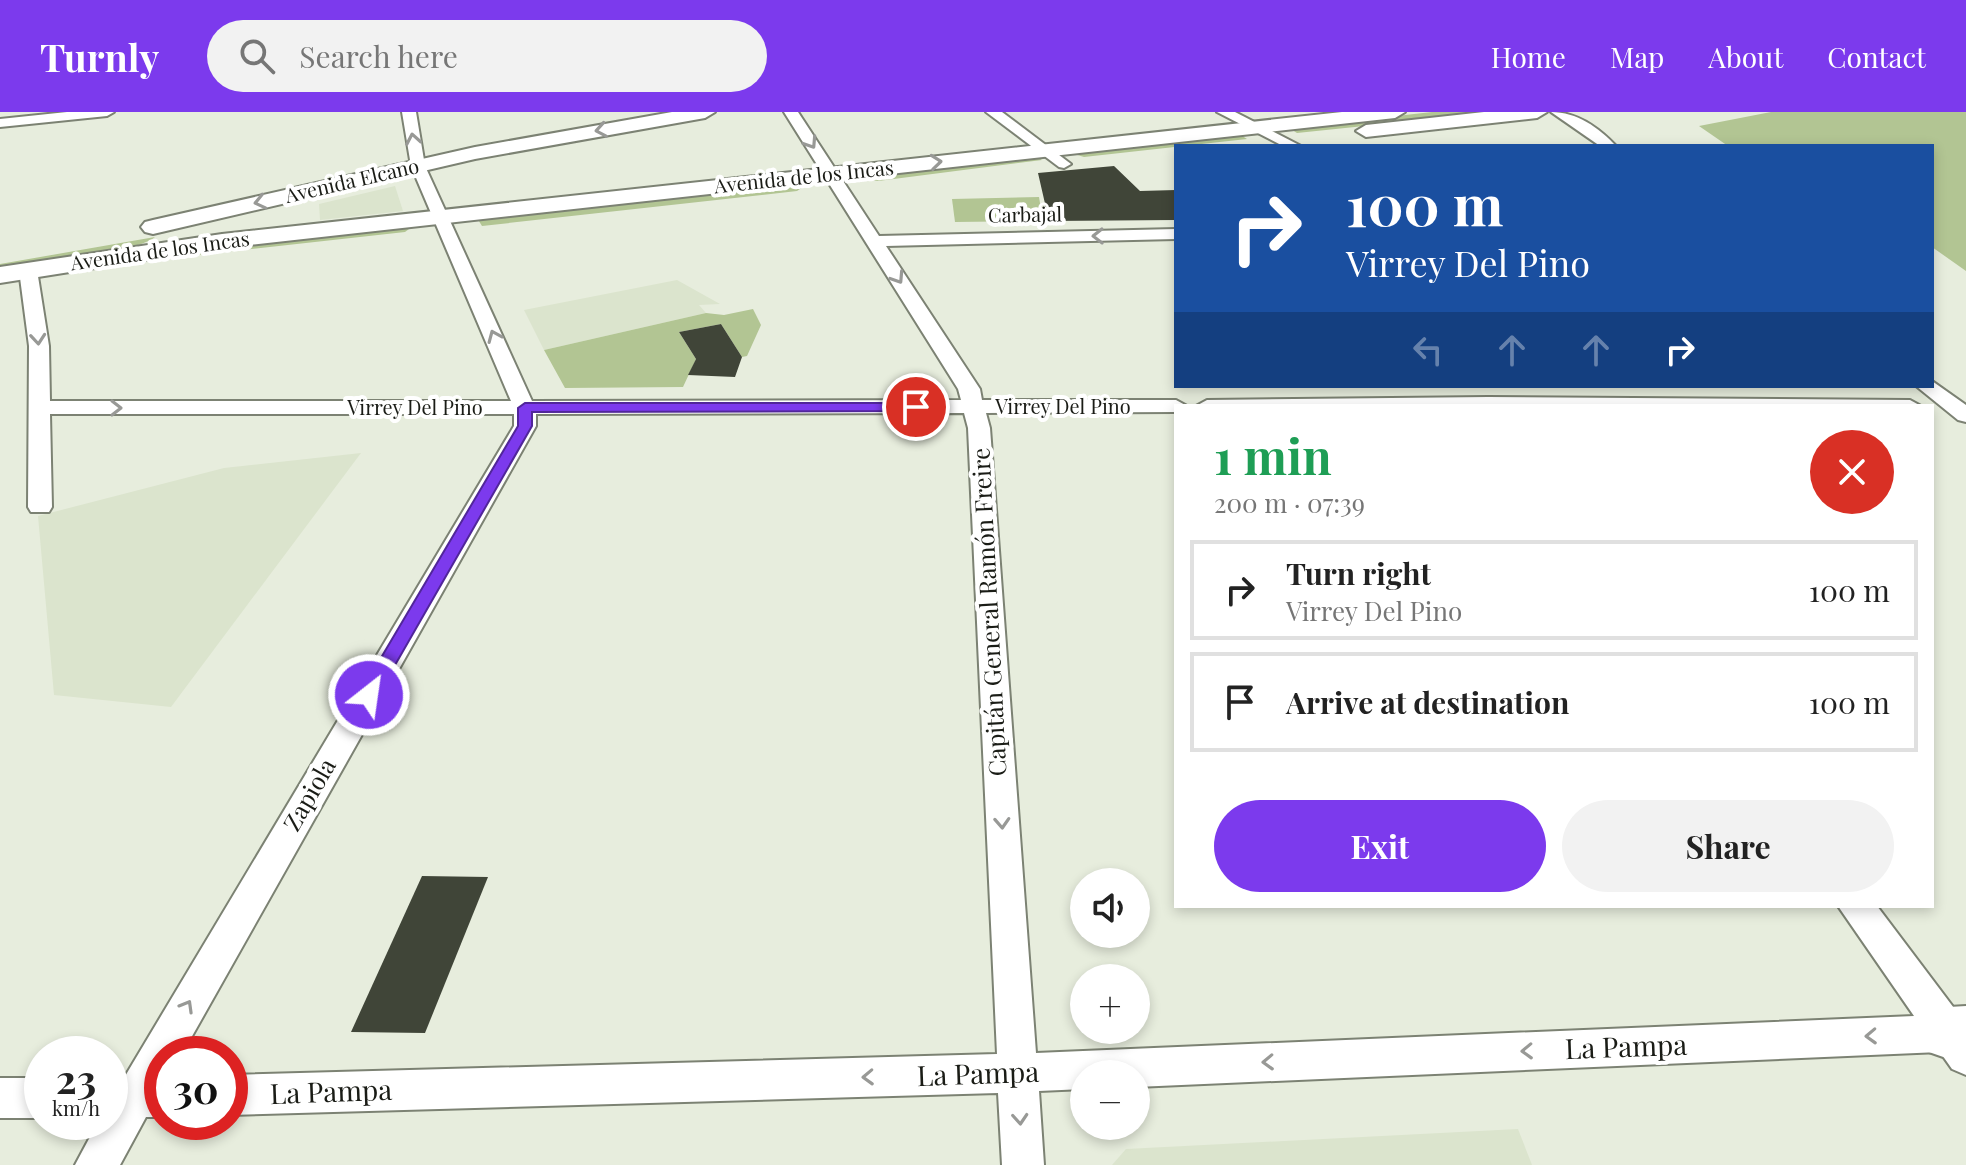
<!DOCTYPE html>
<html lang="en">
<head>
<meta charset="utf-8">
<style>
  :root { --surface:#fff; --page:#f2f2f2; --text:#222; --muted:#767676; --line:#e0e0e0; --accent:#7c3aed }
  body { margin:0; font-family:"Playfair Display",serif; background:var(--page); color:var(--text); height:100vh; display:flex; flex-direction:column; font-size:30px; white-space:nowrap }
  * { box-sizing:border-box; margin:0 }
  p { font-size:26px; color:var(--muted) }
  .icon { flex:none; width:44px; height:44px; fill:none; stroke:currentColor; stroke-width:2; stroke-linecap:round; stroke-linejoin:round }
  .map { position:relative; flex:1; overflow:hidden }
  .details { position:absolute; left:1174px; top:292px; width:760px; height:504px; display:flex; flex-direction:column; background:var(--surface); border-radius:0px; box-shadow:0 4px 12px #0003 }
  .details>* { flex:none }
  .guide { position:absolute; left:1174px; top:32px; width:760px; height:244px; border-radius:0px; box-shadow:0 4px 12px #0003; background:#1a4fa0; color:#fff; overflow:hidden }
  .fabs { position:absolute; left:1070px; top:756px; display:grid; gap:16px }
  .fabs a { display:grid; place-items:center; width:80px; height:80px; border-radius:50%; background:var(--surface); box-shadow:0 4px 12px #0003; font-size:40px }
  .speed { position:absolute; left:24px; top:924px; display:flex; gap:16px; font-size:40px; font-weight:700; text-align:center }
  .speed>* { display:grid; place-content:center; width:104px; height:104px; border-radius:50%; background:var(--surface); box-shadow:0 4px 12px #0003; line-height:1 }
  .speed small { font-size:20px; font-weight:400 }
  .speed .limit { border:12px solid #d22; background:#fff; color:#111 }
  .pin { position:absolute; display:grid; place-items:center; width:68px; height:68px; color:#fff; margin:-34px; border:4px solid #fff; border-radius:50%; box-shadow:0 2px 8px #0007 }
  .me { position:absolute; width:88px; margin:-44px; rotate:30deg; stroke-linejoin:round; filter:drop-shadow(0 0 6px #0008) }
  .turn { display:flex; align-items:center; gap:28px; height:168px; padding:0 40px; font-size:36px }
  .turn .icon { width:104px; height:104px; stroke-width:2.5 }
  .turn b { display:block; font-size:56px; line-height:68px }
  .lanes { display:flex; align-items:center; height:76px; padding:0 40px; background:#0003; justify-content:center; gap:40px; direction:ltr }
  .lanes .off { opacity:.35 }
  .round { display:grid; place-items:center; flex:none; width:84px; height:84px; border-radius:42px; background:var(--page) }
  .headline { display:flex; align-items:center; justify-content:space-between; height:136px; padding:0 40px }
  h1 { font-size:48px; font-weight:700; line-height:60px; color:#1e9e55 }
  .primary-button { display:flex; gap:16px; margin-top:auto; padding:16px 40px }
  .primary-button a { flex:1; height:92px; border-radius:48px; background:var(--accent); color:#fff; font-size:32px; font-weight:700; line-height:92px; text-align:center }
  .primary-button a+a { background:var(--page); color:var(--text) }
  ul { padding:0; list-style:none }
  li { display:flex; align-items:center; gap:24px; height:100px; margin:0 16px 12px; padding:0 24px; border:4px solid var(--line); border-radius:0px }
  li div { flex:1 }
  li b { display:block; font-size:30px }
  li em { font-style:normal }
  header { display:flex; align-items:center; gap:48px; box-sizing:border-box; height:112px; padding:0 40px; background:var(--accent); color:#fff }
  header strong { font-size:38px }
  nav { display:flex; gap:44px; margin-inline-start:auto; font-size:28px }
  .search { width:560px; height:72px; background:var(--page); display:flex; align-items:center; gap:20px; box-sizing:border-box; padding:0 28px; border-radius:44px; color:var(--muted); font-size:30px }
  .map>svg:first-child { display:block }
  .built { fill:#dbe4cd }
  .green { fill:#b2c593 }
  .building { fill:#404538 }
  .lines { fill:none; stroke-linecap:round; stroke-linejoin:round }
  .street-casing { stroke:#7c8273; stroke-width:4 }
  .secondary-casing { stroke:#7c8273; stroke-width:4 }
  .street { fill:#fff; fill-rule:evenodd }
  .secondary { fill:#fff; fill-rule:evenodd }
  .oneway { stroke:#989996 }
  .route { fill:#7c3aed; stroke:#51269a; stroke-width:2 }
  .labels { text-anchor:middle; stroke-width:8; stroke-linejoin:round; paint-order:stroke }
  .far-street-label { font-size:20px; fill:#1a1c16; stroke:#fff }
  .street-label { font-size:24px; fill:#1a1c16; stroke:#fff }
  .near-street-label { font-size:28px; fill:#1a1c16; stroke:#fff }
</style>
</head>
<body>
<header>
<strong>Turnly</strong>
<div class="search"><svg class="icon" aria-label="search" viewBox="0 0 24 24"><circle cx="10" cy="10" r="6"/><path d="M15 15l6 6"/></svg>Search here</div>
<nav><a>Home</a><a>Map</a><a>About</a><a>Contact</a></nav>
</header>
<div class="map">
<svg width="1966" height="1053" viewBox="0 0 1966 1053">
  <rect width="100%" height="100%" fill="#e7eddd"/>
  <g class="built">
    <polygon points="395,74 403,99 320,108 319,92"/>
    <polygon points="677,168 720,192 699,193 706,201 544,238 524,198"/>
    <polygon points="361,341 171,595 54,583 38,404 224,356"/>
    <polygon points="1518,1017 1532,1053 1112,1053 1126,1037"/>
  </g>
  <g class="green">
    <polygon points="1432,0 1499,0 1297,21 1289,16"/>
    <polygon points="1771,0 1966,0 1966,159 1932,135 1932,34 1728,34 1699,14"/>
    <polygon points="1236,20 1247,27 1084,45 1074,42 1076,38"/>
    <polygon points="1036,44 1042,48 878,69 866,67 866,63"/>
    <polygon points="794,71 803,75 797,79 482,114 477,106"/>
    <polygon points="1039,85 1043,109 955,110 952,87"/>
    <polygon points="405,113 409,117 405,120 153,148 193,138"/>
    <path d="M 155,125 C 140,140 28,151 0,156 L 0,152 Z"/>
    <polygon points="753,197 761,213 747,244 742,245 721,212 679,220 696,247 683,275 565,276 544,238 706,201 724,203"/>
  </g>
  <g class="building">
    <polygon points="1114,54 1140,79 1176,78 1176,108 1049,109 1038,61"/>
    <polygon points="721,212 742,245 735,265 688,263 696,247 679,220"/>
    <polygon points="422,764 488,765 425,921 351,920"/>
  </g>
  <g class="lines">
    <g class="street-casing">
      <g id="street">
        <polygon points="67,0 114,0 107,4 0,15 0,7"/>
        <polygon points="402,0 416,0 425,54 532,289 961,288 958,277 784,0 798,0 879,124 1176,117 1176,127 886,134 980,277 982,288 1176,288 1187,294 1176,294 1176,300 986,301 990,316 1036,941 1914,904 1838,794 1877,794 1966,912 1966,963 1952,957 1940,940 1136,975 1136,962 1084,962 1084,977 1039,979 1044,1053 1002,1053 998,981 230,1003 230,963 997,942 968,316 964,301 536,302 536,314 182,942 162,942 162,1005 146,1005 120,1053 75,1053 98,1010 110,1010 110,966 124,966 514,314 514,302 50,302 52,395 49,400 31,400 28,395 29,234 19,158 28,153 37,158 49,234 50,289 511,289 411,54"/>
        <polygon points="986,0 1002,0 1071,52 1064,56 1059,55"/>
        <polygon points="1217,0 1235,0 1301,34 1283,34"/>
        <path d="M 1551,0 C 1577,0 1598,15 1616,34 L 1600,34 Z"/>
        <polygon points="1932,269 1966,293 1966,310 1958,308 1916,274 1932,274"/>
        <polygon points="1488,285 1910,288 1921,294 1196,294 1207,288"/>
        <rect x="0" y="966" width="42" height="40"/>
      </g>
    </g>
    <g class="secondary-casing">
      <g id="secondary">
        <polygon points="672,0 715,0 705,6 475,47 153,122 145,120 141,115 145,110 153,108 475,35"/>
        <polygon points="1342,0 1405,0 1395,6 222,136 0,171 0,155 222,122"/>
        <polygon points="1484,0 1547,0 1537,6 1366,25 1356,19 1366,13"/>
        <polygon points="1966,894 1966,946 1949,947 1929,940 1921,921 1929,902 1949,895"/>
      </g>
    </g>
    <use href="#street" class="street"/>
    <use href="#secondary" class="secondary"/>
  </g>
  <defs><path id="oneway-chevron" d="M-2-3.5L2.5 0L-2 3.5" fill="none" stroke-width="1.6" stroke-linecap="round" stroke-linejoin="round" transform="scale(2)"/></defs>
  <g class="oneway">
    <use href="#oneway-chevron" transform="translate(601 18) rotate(170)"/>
    <use href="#oneway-chevron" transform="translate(413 27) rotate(-100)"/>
    <use href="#oneway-chevron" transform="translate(811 31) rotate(57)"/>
    <use href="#oneway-chevron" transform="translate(936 50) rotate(-6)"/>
    <use href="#oneway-chevron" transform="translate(260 90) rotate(167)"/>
    <use href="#oneway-chevron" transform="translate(1098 124) rotate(179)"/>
    <use href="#oneway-chevron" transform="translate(898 166) rotate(57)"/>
    <use href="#oneway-chevron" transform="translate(494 224) rotate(-113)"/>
    <use href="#oneway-chevron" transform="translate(38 227) rotate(85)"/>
    <use href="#oneway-chevron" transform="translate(116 296)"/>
    <use href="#oneway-chevron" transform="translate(1002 711) rotate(87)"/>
    <use href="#oneway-chevron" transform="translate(187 894) rotate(-60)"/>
    <use href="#oneway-chevron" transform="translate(1871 924) rotate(178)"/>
    <use href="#oneway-chevron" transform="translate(1527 939) rotate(178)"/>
    <use href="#oneway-chevron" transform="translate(1268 950) rotate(178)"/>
    <use href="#oneway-chevron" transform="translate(868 965) rotate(178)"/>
    <use href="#oneway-chevron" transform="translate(1020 1007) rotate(86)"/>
  </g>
  <polygon class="route" points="525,291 916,291 923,295 916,299 532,300 532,314 375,588 362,588 359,583 518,314 518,296"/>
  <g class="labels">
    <g class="far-street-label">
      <text transform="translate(804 65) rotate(-6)" y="7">Avenida de los Incas</text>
      <text transform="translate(352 69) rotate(-13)" y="7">Avenida Elcano</text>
      <text transform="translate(1025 103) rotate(-1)" y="7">Carbajal</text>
      <text transform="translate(160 139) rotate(-8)" y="7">Avenida de los Incas</text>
      <text x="1063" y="302">Virrey Del Pino</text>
      <text x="415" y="303">Virrey Del Pino</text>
    </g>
    <g class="street-label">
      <text transform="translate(990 500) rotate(-93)" y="8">Capitán General Ramón Freire</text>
      <text transform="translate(310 683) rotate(-60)" y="8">Zapiola</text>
    </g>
    <g class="near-street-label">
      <text transform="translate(1626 935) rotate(-2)" y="10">La Pampa</text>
      <text transform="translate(978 962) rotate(-2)" y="10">La Pampa</text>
      <text transform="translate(331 980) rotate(-2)" y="10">La Pampa</text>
    </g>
  </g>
</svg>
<div class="fabs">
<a><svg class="icon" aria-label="sound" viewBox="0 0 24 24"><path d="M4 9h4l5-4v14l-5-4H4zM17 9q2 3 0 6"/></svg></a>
<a>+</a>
<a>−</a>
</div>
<div class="speed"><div>23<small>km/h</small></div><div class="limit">30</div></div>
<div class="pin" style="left:916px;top:295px;background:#d93025"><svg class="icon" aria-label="arrive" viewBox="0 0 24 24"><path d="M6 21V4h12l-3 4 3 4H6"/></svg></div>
<svg class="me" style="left:369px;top:583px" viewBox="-20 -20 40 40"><circle r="17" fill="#7c3aed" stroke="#fff" stroke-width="3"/><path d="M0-11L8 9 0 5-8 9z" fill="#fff"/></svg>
<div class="guide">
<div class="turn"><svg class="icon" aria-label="right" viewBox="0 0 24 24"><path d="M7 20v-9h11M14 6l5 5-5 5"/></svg><div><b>100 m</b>Virrey Del Pino</div></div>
<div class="lanes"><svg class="icon off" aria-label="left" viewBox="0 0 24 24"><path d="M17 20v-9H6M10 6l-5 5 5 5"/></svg><svg class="icon off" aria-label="ahead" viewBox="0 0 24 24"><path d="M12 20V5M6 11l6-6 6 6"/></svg><svg class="icon off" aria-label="ahead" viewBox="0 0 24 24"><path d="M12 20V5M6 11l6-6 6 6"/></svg><svg class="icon" aria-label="right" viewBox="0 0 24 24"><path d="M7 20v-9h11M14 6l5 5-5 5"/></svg></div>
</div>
<section class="details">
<div class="headline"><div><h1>1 min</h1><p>200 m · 07:39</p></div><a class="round" style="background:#d93025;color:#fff"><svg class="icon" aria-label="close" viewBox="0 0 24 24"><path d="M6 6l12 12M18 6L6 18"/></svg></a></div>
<ul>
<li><svg class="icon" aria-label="right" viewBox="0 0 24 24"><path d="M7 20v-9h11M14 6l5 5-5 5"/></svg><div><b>Turn right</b><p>Virrey Del Pino</p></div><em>100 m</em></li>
<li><svg class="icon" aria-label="arrive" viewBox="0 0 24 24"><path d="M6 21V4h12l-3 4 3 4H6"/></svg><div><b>Arrive at destination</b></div><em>100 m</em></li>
</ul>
<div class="primary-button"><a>Exit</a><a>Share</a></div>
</section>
</div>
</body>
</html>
